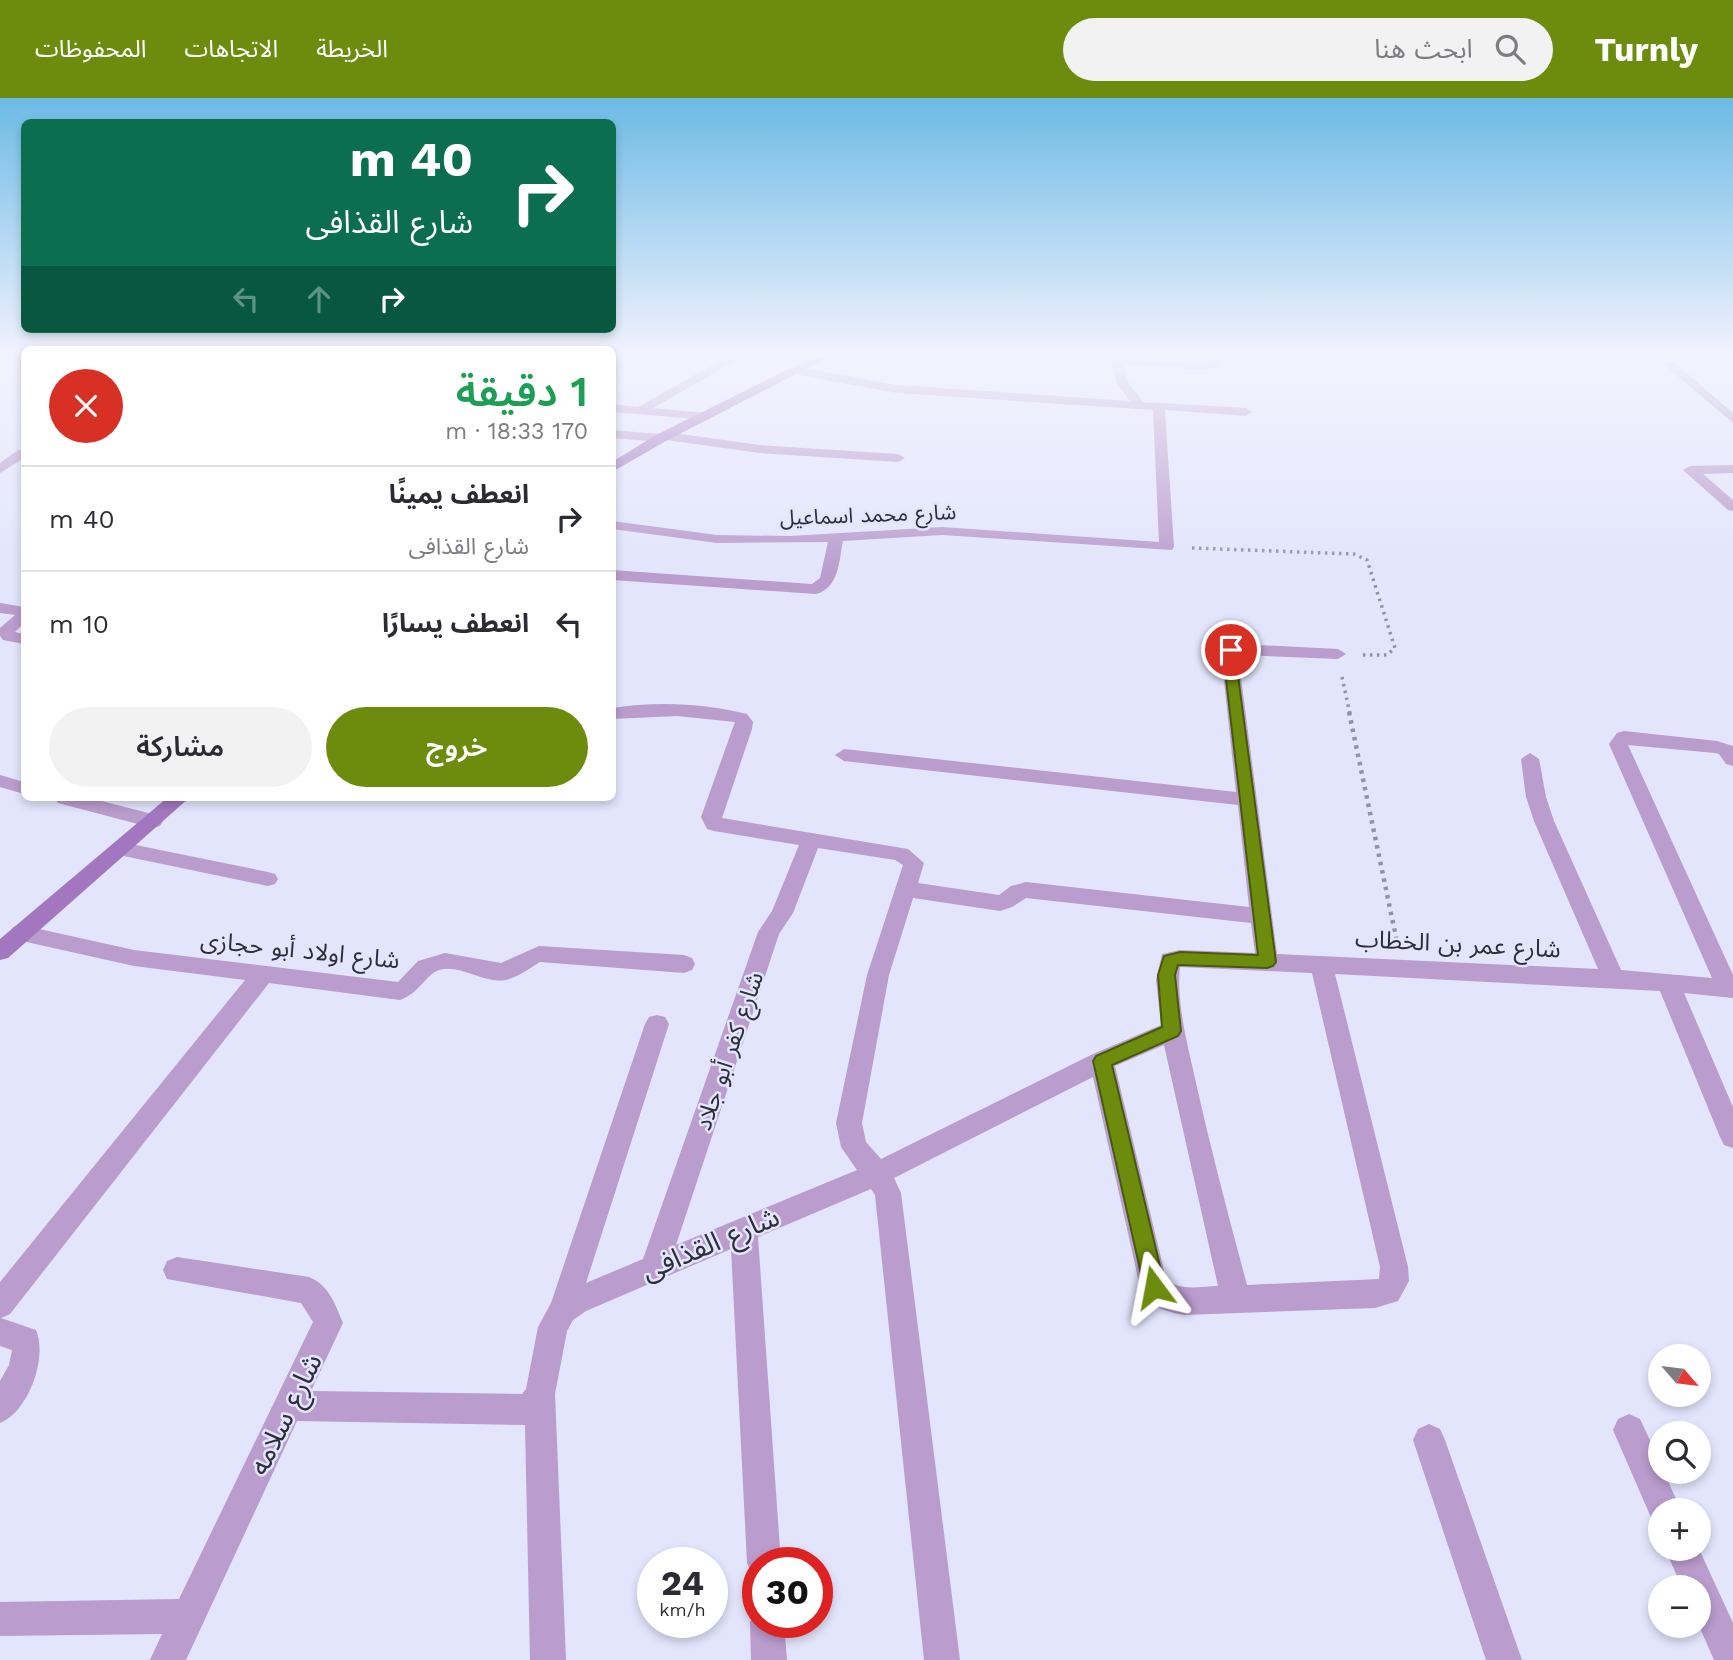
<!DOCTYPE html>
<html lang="ar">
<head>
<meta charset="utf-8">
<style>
  :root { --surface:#fff; --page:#f2f2f3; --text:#2b2b33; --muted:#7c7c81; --line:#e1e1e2; --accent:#6d8c0e }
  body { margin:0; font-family:"Work Sans","Noto Sans Arabic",sans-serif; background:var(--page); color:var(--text); direction:rtl; height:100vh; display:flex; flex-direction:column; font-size:26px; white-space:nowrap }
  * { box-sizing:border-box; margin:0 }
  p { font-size:23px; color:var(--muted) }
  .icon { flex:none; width:38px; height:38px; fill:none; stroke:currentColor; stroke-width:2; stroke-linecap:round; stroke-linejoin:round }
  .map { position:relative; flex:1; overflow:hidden; direction:ltr }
  .drawer { position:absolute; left:21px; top:248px; width:595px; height:455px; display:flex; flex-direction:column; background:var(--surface); border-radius:10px; box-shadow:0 4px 10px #0003; direction:rtl }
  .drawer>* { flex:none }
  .hud { position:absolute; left:21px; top:21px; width:595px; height:214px; border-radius:10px; box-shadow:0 4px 10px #0003; direction:rtl; background:#0b6e4f; color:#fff; overflow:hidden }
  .needle { width:46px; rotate:118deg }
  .fabs { position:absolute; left:1648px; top:1246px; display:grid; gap:14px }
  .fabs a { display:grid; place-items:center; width:63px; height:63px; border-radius:50%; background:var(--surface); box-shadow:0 4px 10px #0003; font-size:35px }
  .speed { position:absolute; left:637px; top:1449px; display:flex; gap:14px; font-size:35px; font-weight:700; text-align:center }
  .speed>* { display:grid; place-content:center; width:91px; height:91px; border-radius:50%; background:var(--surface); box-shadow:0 4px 10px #0003; line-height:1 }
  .speed small { font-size:18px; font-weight:400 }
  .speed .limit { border:10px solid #d22; background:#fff; color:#111 }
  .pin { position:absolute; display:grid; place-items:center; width:60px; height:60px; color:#fff; margin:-30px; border:4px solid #fff; border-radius:50%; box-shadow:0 2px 7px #0007 }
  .me { position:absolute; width:77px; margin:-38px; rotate:347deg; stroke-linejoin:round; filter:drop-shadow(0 0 5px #0008) }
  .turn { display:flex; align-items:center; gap:24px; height:147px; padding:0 28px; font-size:32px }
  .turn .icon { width:91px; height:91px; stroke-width:2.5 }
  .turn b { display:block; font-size:49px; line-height:60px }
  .lanes { display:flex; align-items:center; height:66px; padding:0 28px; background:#0003; justify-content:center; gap:35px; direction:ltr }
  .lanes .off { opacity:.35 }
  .round { display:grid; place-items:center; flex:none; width:74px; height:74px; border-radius:37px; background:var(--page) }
  .overview { display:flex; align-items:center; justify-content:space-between; height:119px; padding:0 28px }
  h1 { font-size:42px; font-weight:600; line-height:52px; color:#1e9e55 }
  .button { display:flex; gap:14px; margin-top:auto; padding:14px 28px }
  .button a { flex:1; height:80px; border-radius:42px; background:var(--accent); color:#fff; font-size:28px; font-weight:600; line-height:80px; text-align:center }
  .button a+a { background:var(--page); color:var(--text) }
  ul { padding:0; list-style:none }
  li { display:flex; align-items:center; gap:21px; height:105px; padding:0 28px; border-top:2px solid var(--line) }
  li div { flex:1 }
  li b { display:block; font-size:26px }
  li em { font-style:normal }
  header { display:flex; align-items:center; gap:42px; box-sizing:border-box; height:98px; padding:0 35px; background:var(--accent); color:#fff }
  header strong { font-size:33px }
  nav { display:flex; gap:38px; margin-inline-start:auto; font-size:24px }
  .search { width:490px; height:63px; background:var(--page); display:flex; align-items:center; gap:18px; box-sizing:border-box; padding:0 24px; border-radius:38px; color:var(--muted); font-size:26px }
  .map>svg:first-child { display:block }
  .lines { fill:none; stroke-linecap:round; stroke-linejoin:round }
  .path-far1 { stroke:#9093a4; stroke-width:3.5; stroke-dasharray:2.5 4.5; stroke-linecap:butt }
  .path { stroke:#9093a4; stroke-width:4.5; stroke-dasharray:3.5 5; stroke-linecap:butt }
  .street { fill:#ba9ccd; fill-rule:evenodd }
  .secondary { fill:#a377bf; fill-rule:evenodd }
  .route { fill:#6d8c0e; stroke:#475b09; stroke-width:2 }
  .labels { text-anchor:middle; stroke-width:5; stroke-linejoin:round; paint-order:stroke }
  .far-street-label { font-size:21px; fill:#2d2e39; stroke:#e2e5fc }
  .street-label { font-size:24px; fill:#2d2e39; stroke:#e2e5fc }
  .near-street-label { font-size:28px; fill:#2d2e39; stroke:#e2e5fc }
</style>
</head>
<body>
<header>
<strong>Turnly</strong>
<div class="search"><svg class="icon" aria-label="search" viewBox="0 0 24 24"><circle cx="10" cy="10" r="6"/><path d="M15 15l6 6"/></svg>ابحث هنا</div>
<nav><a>الخريطة</a><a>الاتجاهات</a><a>المحفوظات</a></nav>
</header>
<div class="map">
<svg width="1733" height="1562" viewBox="0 0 1733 1562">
  <rect width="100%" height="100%" fill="#e2e5fc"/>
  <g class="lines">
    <g class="path-far1">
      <polyline points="1192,450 1354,456 1367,462 1395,550 1387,557 1362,557"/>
      <polyline points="1342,579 1350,616"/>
    </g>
    <polyline class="path" points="1349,614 1397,844"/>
    <g class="street">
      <polygon points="727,259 742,259 653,310 705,315 709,316 709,322 612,314 612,306 638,309"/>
      <path d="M 1111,259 L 1205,266 L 1210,265 L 1208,259 L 1220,259 L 1220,269 L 1205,272 L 1124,266 L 1128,284 L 1143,304 L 1246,310 L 1252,314 L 1246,318 L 1165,312 L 1174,449 L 1172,452 L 942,437 L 843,443 C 839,463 839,490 816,496 L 612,482 L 612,472 L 812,486 L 820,480 L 828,444 L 717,445 L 612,431 L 612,423 L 717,437 L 790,438 L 942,429 L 1159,444 L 1153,312 L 897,295 L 799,277 L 793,273 L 799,269 L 897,287 L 1130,303 L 1116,284 Z"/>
      <polygon points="1655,259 1668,259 1733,315 1733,325"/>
      <polygon points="612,332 661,336 666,334 760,347 898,356 905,360 898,364 760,355 666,342 661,344 612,340"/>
      <polygon points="24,351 24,360 0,375 0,365 18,352"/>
      <polygon points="1733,367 1733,375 1703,376 1733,402 1733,413 1728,412 1683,372 1690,368"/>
      <polygon points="0,505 24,509 24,525 15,534 24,536 24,546 3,542 0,538 0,530 15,517 0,515"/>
      <path d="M 1238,546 L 1338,551 L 1346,556 L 1338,561 L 1238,557 L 1277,856 L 1598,871 L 1534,723 L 1526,699 L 1521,661 L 1530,655 L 1539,661 L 1546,699 L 1554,723 L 1621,872 L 1712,880 L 1609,646 L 1617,635 L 1624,633 L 1717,643 L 1733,648 L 1733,668 L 1726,666 L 1719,656 L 1715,655 L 1628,647 L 1733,877 L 1733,900 L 1684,895 L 1733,1009 L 1733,1050 L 1724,1047 L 1720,1039 L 1660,893 L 1335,876 L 1408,1169 L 1409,1183 L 1398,1203 L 1375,1210 L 1184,1217 C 1164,1213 1149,1209 1140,1189 L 1093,979 L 894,1080 L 901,1095 L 960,1562 L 924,1562 L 875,1097 L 871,1091 L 758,1139 L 781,1465 L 758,1465 L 758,1479 L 752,1477 L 747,1465 L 731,1151 L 586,1213 L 573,1222 L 567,1233 L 555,1296 L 566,1562 L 530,1562 L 525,1327 L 297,1323 L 186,1562 L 150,1562 L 162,1536 L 0,1538 L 0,1504 L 179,1501 L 313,1224 L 301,1205 L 167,1181 L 163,1172 L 167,1163 L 177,1159 L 309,1179 C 329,1187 335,1206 343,1225 L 311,1293 L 522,1296 L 526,1291 L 538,1229 L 551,1205 L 645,926 L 649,919 L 657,917 L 665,919 L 669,926 L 586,1185 L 643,1161 L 758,834 L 772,813 L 799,747 L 714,733 L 707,731 L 701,719 L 735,624 L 677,618 L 612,621 L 612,610 C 656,603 704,605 747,616 L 753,624 L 752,631 L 722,720 L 908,751 L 924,765 L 918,785 L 999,797 L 1011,788 L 1026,784 L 1249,809 L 1238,707 L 844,663 L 835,657 L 844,651 L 1236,694 L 1221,555 ZM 818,750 L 895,762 L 903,767 L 867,877 L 836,1025 L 841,1049 L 857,1072 L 676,1147 L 779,836 L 793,815 ZM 913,800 L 1000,813 L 1012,809 L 1026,800 L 1251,825 L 1255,855 L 1180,852 L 1162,856 L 1156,882 L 1161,927 L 1093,956 L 881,1061 L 866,1044 L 862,1025 L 889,877 ZM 1180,869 L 1312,875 L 1380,1169 L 1379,1181 L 1247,1187 C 1229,1120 1211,1052 1196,985 C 1188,948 1176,906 1180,869 ZM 1164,947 L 1218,1188 C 1201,1188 1180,1194 1166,1181 L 1115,968 Z"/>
      <polygon points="0,677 24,684 24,696 0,689"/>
      <polygon points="55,700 90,700 160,718 163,723 160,728 153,730 58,705"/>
      <polygon points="121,744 268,774 275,776 278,781 275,786 268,788 114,756 111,751 114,746"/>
      <path d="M 21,827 L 134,852 L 398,884 L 418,863 L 445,855 L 501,865 L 539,848 L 684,857 L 692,860 L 695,866 L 692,872 L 684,875 L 540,864 C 528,871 519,879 505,882 C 483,886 461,866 439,872 C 426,876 420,895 400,902 L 269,885 L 10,1216 L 1,1220 L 36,1232 C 48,1260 28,1314 0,1325 L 0,1283 L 9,1267 L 12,1252 L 0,1248 L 0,1184 L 245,882 L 134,868 L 13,841 L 10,835 L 13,829 Z"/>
      <polygon points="1629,1316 1640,1321 1661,1366 1661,1374 1664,1374 1681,1412 1661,1412 1661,1427 1653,1424 1613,1332 1618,1321"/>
      <polygon points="1429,1326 1440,1331 1445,1342 1522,1562 1486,1562 1413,1342 1418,1331"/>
      <polygon points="1665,1451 1699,1451 1733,1525 1733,1562 1714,1562 1699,1528 1699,1489 1682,1489"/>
      <polygon points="758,1511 758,1524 784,1524 787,1562 751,1562 750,1524"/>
    </g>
    <g class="secondary">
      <polygon points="813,259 829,259 666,343 612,374 612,364 656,337"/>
      <polygon points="167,700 189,700 8,860 0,862 0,841"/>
    </g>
  </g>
  <linearGradient id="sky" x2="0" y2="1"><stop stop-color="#6cbae5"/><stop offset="0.54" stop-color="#f2f3fe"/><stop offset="1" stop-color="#f2f3fe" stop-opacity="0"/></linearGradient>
  <rect width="1733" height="478" fill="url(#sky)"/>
  <polygon class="route" points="1231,549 1237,552 1235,555 1276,864 1273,868 1267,870 1178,867 1175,877 1181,933 1178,938 1112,967 1165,1189 1162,1197 1154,1200 1147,1197 1144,1189 1093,963 1096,958 1162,929 1158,877 1164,858 1180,854 1258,857 1223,555"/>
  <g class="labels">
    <g class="far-street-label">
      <text transform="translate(868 417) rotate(-2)" y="7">شارع محمد اسماعيل</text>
    </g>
    <g class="street-label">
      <text transform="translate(1458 846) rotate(3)" y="8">شارع عمر بن الخطاب</text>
      <text transform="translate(300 852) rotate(6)" y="8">شارع اولاد أبو حجازى</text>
      <text transform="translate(729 953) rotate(-71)" y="8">شارع كفر أبو جلاد</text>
    </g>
    <g class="near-street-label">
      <text transform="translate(710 1145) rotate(-23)" y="10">شارع القذافى</text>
      <text transform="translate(285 1316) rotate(-64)" y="10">شارع سلامه</text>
    </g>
  </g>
</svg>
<div class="fabs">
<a><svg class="needle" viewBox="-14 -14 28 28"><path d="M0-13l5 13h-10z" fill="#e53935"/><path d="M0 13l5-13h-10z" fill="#7c7c81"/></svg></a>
<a><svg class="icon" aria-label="search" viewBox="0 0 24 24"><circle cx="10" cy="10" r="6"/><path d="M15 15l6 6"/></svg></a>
<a>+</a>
<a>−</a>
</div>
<div class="speed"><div>24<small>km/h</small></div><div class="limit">30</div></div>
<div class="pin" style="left:1231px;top:552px;background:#d93025"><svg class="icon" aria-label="arrive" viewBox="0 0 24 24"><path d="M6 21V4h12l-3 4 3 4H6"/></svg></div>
<svg class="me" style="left:1154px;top:1189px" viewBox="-20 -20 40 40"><path d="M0-17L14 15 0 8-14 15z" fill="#6d8c0e" stroke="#fff" stroke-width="4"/></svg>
<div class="hud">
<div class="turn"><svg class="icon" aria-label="right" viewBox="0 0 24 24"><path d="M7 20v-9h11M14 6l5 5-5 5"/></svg><div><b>40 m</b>شارع القذافى</div></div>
<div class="lanes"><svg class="icon off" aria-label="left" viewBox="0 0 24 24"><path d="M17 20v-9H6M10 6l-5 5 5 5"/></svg><svg class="icon off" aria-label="ahead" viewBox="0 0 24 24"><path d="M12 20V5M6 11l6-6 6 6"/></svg><svg class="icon" aria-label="right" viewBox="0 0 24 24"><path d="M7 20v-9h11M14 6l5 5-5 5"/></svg></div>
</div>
<section class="drawer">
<div class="overview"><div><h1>1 دقيقة</h1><p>170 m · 18:33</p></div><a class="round" style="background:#d93025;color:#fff"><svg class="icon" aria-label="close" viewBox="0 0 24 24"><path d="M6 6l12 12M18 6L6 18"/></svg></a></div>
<ul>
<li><svg class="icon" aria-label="right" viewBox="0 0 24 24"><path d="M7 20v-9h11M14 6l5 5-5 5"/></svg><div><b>انعطف يمينًا</b><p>شارع القذافى</p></div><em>40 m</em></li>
<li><svg class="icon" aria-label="left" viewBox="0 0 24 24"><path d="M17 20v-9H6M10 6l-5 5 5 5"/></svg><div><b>انعطف يسارًا</b></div><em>10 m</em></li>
</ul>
<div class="button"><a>خروج</a><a>مشاركة</a></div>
</section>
</div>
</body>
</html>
